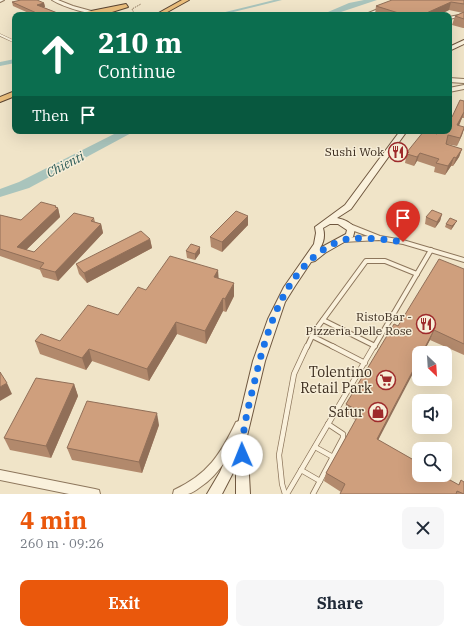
<!DOCTYPE html>
<html lang="en">
<head>
<meta charset="utf-8">
<style>
  :root { --surface:#fff; --page:#f6f6f7; --text:#1f2937; --muted:#747a83; --accent:#ea580c }
  body { margin:0; font-family:"IBM Plex Serif",serif; background:var(--page); color:var(--text); height:100vh; display:flex; flex-direction:column; font-size:15px; white-space:nowrap }
  * { box-sizing:border-box; margin:0 }
  p { font-size:13px; color:var(--muted) }
  .icon { flex:none; width:22px; height:22px; fill:none; stroke:currentColor; stroke-width:2; stroke-linecap:round; stroke-linejoin:round }
  .map { position:relative; height:494px; overflow:hidden }
  .panel { display:flex; flex-direction:column; background:var(--surface); flex:1 }
  .panel>* { flex:none }
  .top-card { position:absolute; left:12px; top:12px; width:440px; height:122px; border-radius:8px; box-shadow:0 4px 16px #0002; background:#0b6e4f; color:#fff; overflow:hidden }
  .needle { width:26px; rotate:155deg }
  .tools { position:absolute; left:412px; top:346px; display:grid; gap:8px }
  .tools a { display:grid; place-items:center; width:40px; height:40px; border-radius:8px; background:var(--surface); box-shadow:0 4px 16px #0002; font-size:20px }
  .pin { position:absolute; display:grid; place-items:center; width:34px; height:34px; color:#fff; margin:-41px -17px; border-radius:50% 50% 50% 0; rotate:-45deg; box-shadow:0 0 4px #0007 }
  .pin .icon { rotate:45deg }
  .me { position:absolute; width:44px; margin:-22px; rotate:359deg; stroke-linejoin:round; filter:drop-shadow(0 0 3px #0008) }
  .turn { display:flex; align-items:center; gap:14px; height:84px; padding:0 20px; font-size:18px }
  .turn .icon { width:52px; height:52px; stroke-width:2.5 }
  .turn b { display:block; font-size:28px; line-height:34px }
  .then { display:flex; align-items:center; height:38px; padding:0 20px; background:#0003; gap:8px; font-size:15px }
  .round { display:grid; place-items:center; flex:none; width:42px; height:42px; border-radius:8px; background:var(--page) }
  .head { display:flex; align-items:center; justify-content:space-between; height:68px; padding:0 20px }
  h1 { font-size:24px; font-weight:700; line-height:30px; color:var(--accent) }
  .primary-button { display:flex; gap:8px; margin-top:auto; padding:8px 20px }
  .primary-button a { flex:1; height:46px; border-radius:8px; background:var(--accent); color:#fff; font-size:16px; font-weight:700; line-height:46px; text-align:center }
  .primary-button a+a { background:var(--page); color:var(--text) }
  .map>svg:first-child { display:block }
  .lines { fill:none; stroke-linecap:round; stroke-linejoin:round }
  .canal { fill:#a9c4bc; fill-rule:evenodd }
  .river { fill:#a9c4bc; fill-rule:evenodd }
  .service-far2-casing { stroke:#8d765c; stroke-width:3 }
  .service-far1-casing { stroke:#8d765c; stroke-width:6 }
  .service-casing { stroke:#8d765c; stroke-width:6 }
  .minor-casing { stroke:#8d765c; stroke-width:2 }
  .tertiary-casing { stroke:#8d765c; stroke-width:2 }
  .secondary-casing { stroke:#6f573f; stroke-width:2 }
  .trunk-casing { stroke:#5b4430; stroke-width:2 }
  .path { stroke:#8d765c; stroke-width:1; stroke-dasharray:1.5 1; stroke-linecap:butt }
  .service-far2 { stroke:#faf1dc; stroke-width:2 }
  .service-far1 { stroke:#faf1dc; stroke-width:4 }
  .service { stroke:#faf1dc; stroke-width:4.5 }
  .minor { fill:#faf1dc; fill-rule:evenodd }
  .tertiary { fill:#faf1dc; fill-rule:evenodd }
  .secondary { fill:#faf1dc; fill-rule:evenodd }
  .trunk { fill:#eabe7c; fill-rule:evenodd }
  .wall { fill:#b2896c }
  .shaded-wall { fill:#916f58 }
  .building { fill:#cf9f7d; stroke:#916f58 }
  .route { stroke:#1a73e8; stroke-width:7; stroke-dasharray:0 12.6 }
  .labels { text-anchor:middle; stroke-width:3; stroke-linejoin:round; paint-order:stroke }
  .poi-label { font-size:12px; fill:#3d2e20; stroke:#f7eed8; text-anchor:end }
  .water-label { font-size:13px; font-style:italic; fill:#2f5d5a; stroke:#f7eed8 }
  .near-poi-label { font-size:14px; fill:#3d2e20; stroke:#f7eed8; text-anchor:end }
</style>
</head>
<body>
<div class="map">
<svg width="464" height="494" viewBox="0 0 464 494">
  <rect width="100%" height="100%" fill="#f0e4c8"/>
  <g class="lines">
    <g class="canal">
      <polygon points="274,0 282,0 221,15 213,15"/>
      <polygon points="15,59 15,63 0,66 0,62"/>
    </g>
    <g class="river">
      <polygon points="364,0 377,0 332,15 321,15 349,3"/>
      <polygon points="120,131 135,131 29,188 0,197 0,189 19,182"/>
    </g>
    <g class="service-far2-casing">
      <polyline id="service-far2" points="0,35 13,41"/>
    </g>
    <g class="service-far1-casing">
      <g id="service-far1">
        <polyline points="323,320 375,346"/>
        <polyline points="312,336 334,347"/>
        <polyline points="307,347 314,332 366,261 385,261 417,274"/>
        <polyline points="374,347 431,250"/>
      </g>
    </g>
    <g class="service-casing">
      <g id="service">
        <polyline points="332,346 365,363"/>
        <polyline points="315,447 333,457"/>
        <polyline points="301,470 320,481"/>
        <polyline points="285,494 282,484 279,455 294,374 307,346"/>
        <polyline points="287,494 374,346"/>
        <polyline points="313,494 343,438 343,434 328,424"/>
      </g>
    </g>
    <g class="minor-casing">
      <g id="minor">
        <polygon points="383,7 386,8 371,14 373,15 366,14"/>
        <polygon points="464,14 464,16 449,19 449,17"/>
        <polygon points="346,224 350,224 380,236 403,240 464,258 464,262 403,244 379,240 343,242 342,240 345,238 368,236 346,228 345,226"/>
        <path d="M 239,421 L 242,422 L 244,425 C 233,449 222,473 199,488 C 196,490 192,493 188,494 C 183,494 178,494 173,494 L 174,490 C 208,474 220,455 236,422 Z"/>
        <polygon points="0,470 95,489 99,490 100,494 69,494 0,480"/>
      </g>
    </g>
    <g class="tertiary-casing">
      <g id="tertiary">
        <polygon points="0,0 4,0 0,2"/>
        <path d="M 52,0 L 58,0 L 73,6 L 106,15 C 91,15 65,8 52,0 Z"/>
        <polygon points="449,78 464,79 464,83 449,82"/>
        <polygon points="464,85 464,89 449,92 449,88"/>
      </g>
    </g>
    <g class="secondary-casing">
      <g id="secondary">
        <polygon points="464,40 464,44 449,51 449,47"/>
        <path d="M 400,131 L 407,131 L 351,209 L 337,218 C 345,220 351,222 355,229 L 353,237 L 325,253 L 315,261 L 311,262 L 295,286 L 285,302 L 265,361 L 247,436 L 250,494 L 236,494 L 236,467 L 222,494 L 207,494 L 220,472 L 234,440 L 253,361 L 268,319 L 284,287 L 314,244 L 316,233 L 315,227 L 345,205 ZM 330,224 L 338,224 L 347,230 L 346,234 L 320,248 C 324,242 325,235 323,228 Z"/>
      </g>
    </g>
    <g class="trunk-casing">
      <g id="trunk">
        <polygon points="182,0 189,0 162,15 155,15"/>
        <polygon points="126,4 128,7 112,12 89,14 86,12"/>
        <polygon points="15,91 15,96 0,102 0,97"/>
      </g>
    </g>
    <polyline class="path" points="135,15 132,9 141,4"/>
    <use href="#service-far2" class="service-far2"/>
    <use href="#service-far1" class="service-far1"/>
    <use href="#service" class="service"/>
    <use href="#minor" class="minor"/>
    <use href="#tertiary" class="tertiary"/>
    <use href="#secondary" class="secondary"/>
    <use href="#trunk" class="trunk"/>
  </g>
  <g class="wall">
    <polygon points="464,0 464,28 463,28 452,25 455,16 463,13 449,10 439,15 377,15 375,14 376,6"/>
    <polygon points="12,2 44,3 45,7 43,7 60,14 60,15 33,15 13,6"/>
    <polygon points="464,101 464,118 462,118 459,126 464,129 462,135 457,146 446,144 462,149 459,157 453,166 451,166 445,175 434,172 435,167 417,161 414,166 405,163 407,152 437,134 452,117"/>
    <polygon points="56,206 56,207 58,208 60,217 26,250 34,252 94,218 95,222 101,224 103,233 58,281 43,277 40,270 0,256 0,215 21,220"/>
    <polygon points="442,214 440,221 435,228 425,224 426,217"/>
    <polygon points="248,216 248,225 222,252 211,247 210,237"/>
    <polygon points="446,224 455,224 451,230 445,227"/>
    <polygon points="150,239 152,248 87,283 79,274 76,264"/>
    <polygon points="200,247 200,253 195,260 187,258 186,251"/>
    <polygon points="464,269 464,355 430,340 423,353 419,353 378,440 458,485 461,480 464,494 340,494 341,492 324,481 326,473 356,420 344,414 346,404 398,326"/>
    <polygon points="218,270 218,278 234,296 226,312 223,311 206,344 177,334 149,381 92,361 86,370 40,354 35,341 60,341 118,315 146,290"/>
    <polygon points="74,384 78,396 51,458 10,450 4,438"/>
    <polygon points="159,425 142,473 72,460 67,448"/>
  </g>
  <g class="shaded-wall">
    <polygon points="451,2 449,10 439,15 422,15"/>
    <polygon points="44,3 45,7 37,9 37,5"/>
    <polygon points="464,112 462,118 455,134 457,125"/>
    <polygon points="464,128 462,135 457,146 460,138"/>
    <polygon points="462,149 459,157 453,166 456,158"/>
    <polygon points="420,153 417,161 414,166 417,157"/>
    <polygon points="454,157 451,166 445,175 448,166"/>
    <polygon points="56,206 57,209 58,208 60,217 20,256 17,247"/>
    <polygon points="442,214 440,221 435,228 437,222"/>
    <polygon points="248,216 248,225 222,252 222,242"/>
    <polygon points="457,221 451,230 452,226"/>
    <polygon points="101,224 103,233 58,281 55,272"/>
    <polygon points="150,239 152,248 87,283 84,273"/>
    <polygon points="200,247 200,253 195,260 195,254"/>
    <polygon points="218,270 219,282 214,277"/>
    <polygon points="234,283 234,296 226,312 225,299"/>
    <polygon points="223,298 223,311 206,344 205,331"/>
    <polygon points="176,322 177,334 149,381 147,369"/>
    <polygon points="434,330 430,340 423,353 422,353"/>
    <polygon points="89,349 92,361 86,370 82,358"/>
    <polygon points="419,359 419,362 374,448 377,439"/>
    <polygon points="7,383 12,394 0,401 0,387"/>
    <polygon points="74,384 78,396 51,458 46,446"/>
    <polygon points="157,413 159,425 142,473 139,462"/>
  </g>
  <g class="building">
    <polygon points="21,0 37,0 44,3 37,5 60,14 57,15 41,15 12,2"/>
    <polygon points="392,0 464,0 464,4 451,2 422,15 405,15 376,6"/>
    <polygon points="464,12 464,19 455,16"/>
    <polygon points="460,100 464,101 464,112 457,125 464,127 464,128 460,138 448,135 446,144 462,149 456,158 454,157 448,166 436,163 439,159 420,153 417,157 407,154 409,152 407,152 424,131 428,131 437,134 438,131 449,131 449,116 452,117"/>
    <polygon points="41,202 56,206 55,207 58,208 17,247 34,252 74,213 94,218 91,221 101,224 55,272 40,268 44,263 0,249 0,215 21,220"/>
    <polygon points="432,210 442,214 437,222 426,217"/>
    <polygon points="236,211 248,216 222,242 210,237"/>
    <polygon points="450,218 457,221 452,226 446,224"/>
    <polygon points="141,231 150,239 84,273 76,264"/>
    <polygon points="191,244 200,247 195,254 186,251"/>
    <polygon points="170,256 218,270 214,277 234,283 225,299 223,298 205,331 176,322 147,369 89,349 82,358 35,341 41,334 60,341 88,305 118,315 138,287 146,290"/>
    <polygon points="439,259 464,269 464,344 434,330 422,353 419,353 419,359 377,439 419,463 419,475 441,475 459,485 461,480 464,482 464,494 457,491 456,494 340,494 345,484 326,473 360,412 346,404 394,324 398,326"/>
    <polygon points="0,372 7,383 0,387"/>
    <polygon points="36,378 74,384 46,446 4,438"/>
    <polygon points="87,401 157,413 139,462 67,448"/>
  </g>
  <g class="lines">
    <path class="route" d="M 242,455 C 242,431 248,408 254,384 C 266,332 285,263 340,241 C 355,235 388,240 403,242"/>
  </g>
  <defs>
    <g id="restaurant-ring" transform="scale(1)"><circle r="9.5" fill="#f7eed8" stroke="#9e2a2b" stroke-width="1.5"/><path d="M-5-6h1v4h1v-4h1v4h1v-4h1v5L-1.5 .5V6h-2V.5L-5-1ZM5-6V6H3V1.5H1.5Q1.5-4 5-6Z" fill="#9e2a2b"/></g>
    <g id="supermarket-ring" transform="scale(1)"><circle r="9.5" fill="#f7eed8" stroke="#9e2a2b" stroke-width="1.5"/><path d="M-6-5.5h2.5l.6 2H6L4.5 2H-2.5L-4.4-4H-6ZM-1.5 3.2a1.3 1.3 0 1 0 .1 0ZM3 3.2a1.3 1.3 0 1 0 .1 0Z" fill="#9e2a2b"/></g>
    <g id="shop-ring" transform="scale(1)"><circle r="9.5" fill="#f7eed8" stroke="#9e2a2b" stroke-width="1.5"/><path d="M-5-2.5h2.3a2.7 3.5 0 0 1 5.4 0H5L5.5 6h-11ZM-1.5-2.5h3a1.5 2.3 0 0 0-3 0Z" fill="#9e2a2b"/></g>
  </defs>
  <g fill-rule="evenodd">
    <use href="#restaurant-ring" x="398" y="152"/>
    <use href="#restaurant-ring" x="426" y="324"/>
    <use href="#supermarket-ring" x="386" y="380"/>
    <use href="#shop-ring" x="378" y="412"/>
  </g>
  <g class="labels">
    <g class="poi-label">
      <text x="384" y="156">Sushi Wok</text>
      <text x="412" y="321">RistoBar -<tspan x="412" dy="14">Pizzeria Delle Rose</tspan></text>
    </g>
    <g class="water-label">
      <text transform="translate(65 164) rotate(-27)" y="5">Chienti</text>
    </g>
    <g class="near-poi-label">
      <text x="372" y="377">Tolentino<tspan x="372" dy="16">Retail Park</tspan></text>
      <text x="364" y="417">Satur</text>
    </g>
  </g>
</svg>
<div class="tools">
<a><svg class="needle" viewBox="-14 -14 28 28"><path d="M0-13l5 13h-10z" fill="#e53935"/><path d="M0 13l5-13h-10z" fill="#747a83"/></svg></a>
<a><svg class="icon" aria-label="sound" viewBox="0 0 24 24"><path d="M4 9h4l5-4v14l-5-4H4zM17 9q2 3 0 6"/></svg></a>
<a><svg class="icon" aria-label="search" viewBox="0 0 24 24"><circle cx="10" cy="10" r="6"/><path d="M15 15l6 6"/></svg></a>
</div>
<div class="pin" style="left:403px;top:242px;background:#d93025"><svg class="icon" aria-label="arrive" viewBox="0 0 24 24"><path d="M6 21V4h12l-3 4 3 4H6"/></svg></div>
<svg class="me" style="left:242px;top:455px" viewBox="-20 -20 40 40"><circle r="19" fill="#fff"/><path d="M0-13L10 11 0 6-10 11z" fill="#1a73e8"/></svg>
<div class="top-card">
<div class="turn"><svg class="icon" aria-label="ahead" viewBox="0 0 24 24"><path d="M12 20V5M6 11l6-6 6 6"/></svg><div><b>210 m</b>Continue</div></div>
<div class="then">Then<svg class="icon" aria-label="arrive" viewBox="0 0 24 24"><path d="M6 21V4h12l-3 4 3 4H6"/></svg></div>
</div>
</div>
<section class="panel">
<div class="head"><div><h1>4 min</h1><p>260 m · 09:26</p></div><a class="round"><svg class="icon" aria-label="close" viewBox="0 0 24 24"><path d="M6 6l12 12M18 6L6 18"/></svg></a></div>
<div class="primary-button"><a>Exit</a><a>Share</a></div>
</section>
</body>
</html>
